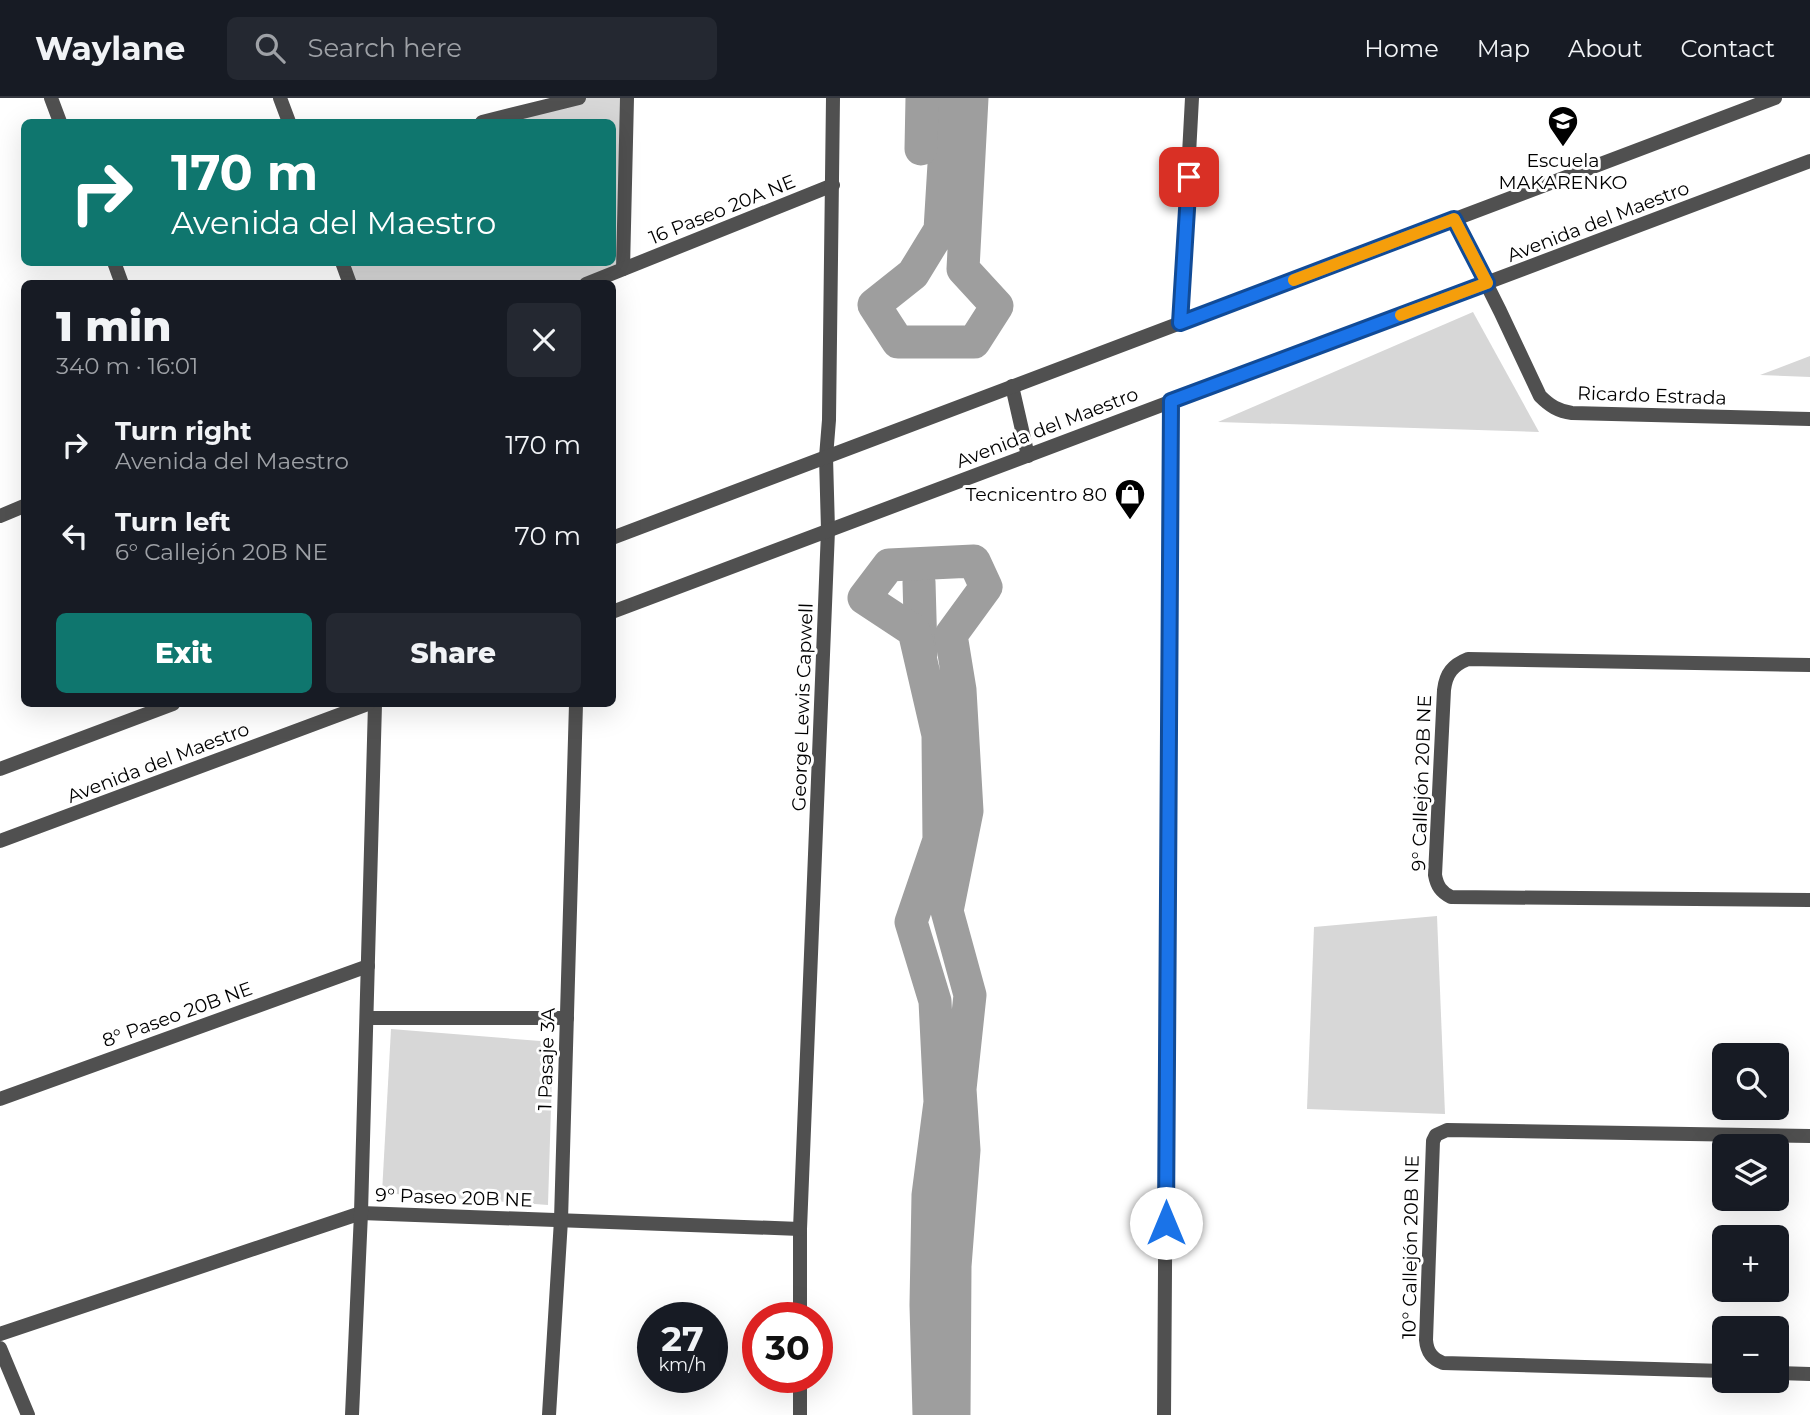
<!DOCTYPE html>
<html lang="en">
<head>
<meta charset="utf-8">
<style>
  :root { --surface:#171b24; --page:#242831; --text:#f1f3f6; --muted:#9ea1a6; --line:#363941; --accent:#0f766e }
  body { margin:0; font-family:Montserrat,sans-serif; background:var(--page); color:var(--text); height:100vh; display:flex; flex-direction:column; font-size:26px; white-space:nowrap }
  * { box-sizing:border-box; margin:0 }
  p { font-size:23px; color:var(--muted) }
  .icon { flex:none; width:38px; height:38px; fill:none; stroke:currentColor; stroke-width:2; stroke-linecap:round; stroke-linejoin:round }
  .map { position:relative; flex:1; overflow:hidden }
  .panel { position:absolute; left:21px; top:182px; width:595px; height:427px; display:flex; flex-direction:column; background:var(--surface); border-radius:10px; box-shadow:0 7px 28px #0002 }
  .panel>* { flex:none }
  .banner { position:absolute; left:21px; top:21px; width:595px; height:147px; border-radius:10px; box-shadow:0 7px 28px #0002; background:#0f766e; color:#fff; overflow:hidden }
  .controls { position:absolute; left:1712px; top:945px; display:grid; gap:14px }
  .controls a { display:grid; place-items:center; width:77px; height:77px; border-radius:10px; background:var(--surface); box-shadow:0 7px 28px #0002; font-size:35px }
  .speed { position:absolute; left:637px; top:1204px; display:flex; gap:14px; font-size:35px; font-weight:700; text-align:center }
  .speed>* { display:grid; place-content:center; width:91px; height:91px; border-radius:50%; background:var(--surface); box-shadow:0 7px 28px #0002; line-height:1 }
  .speed small { font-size:18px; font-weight:400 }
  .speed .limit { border:10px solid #d22; background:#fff; color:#111 }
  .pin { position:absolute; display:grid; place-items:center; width:60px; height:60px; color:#fff; margin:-30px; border-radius:14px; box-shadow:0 4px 10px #0006 }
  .me { position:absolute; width:77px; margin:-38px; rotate:0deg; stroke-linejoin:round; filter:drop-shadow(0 0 5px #0008) }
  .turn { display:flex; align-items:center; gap:24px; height:147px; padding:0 35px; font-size:32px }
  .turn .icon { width:91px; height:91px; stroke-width:2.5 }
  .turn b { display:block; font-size:49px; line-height:60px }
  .round { display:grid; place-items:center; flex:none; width:74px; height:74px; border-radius:10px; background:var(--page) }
  .head { display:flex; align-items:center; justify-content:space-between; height:119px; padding:0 35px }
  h1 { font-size:42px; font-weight:800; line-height:52px }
  .action { display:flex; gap:14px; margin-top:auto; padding:14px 35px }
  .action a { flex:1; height:80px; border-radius:10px; background:var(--accent); color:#fff; font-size:28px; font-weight:800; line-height:80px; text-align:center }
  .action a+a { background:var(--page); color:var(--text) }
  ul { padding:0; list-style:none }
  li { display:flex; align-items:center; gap:21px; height:91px; padding:0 35px }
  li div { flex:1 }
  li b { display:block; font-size:26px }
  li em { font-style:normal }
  header { display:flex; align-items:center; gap:42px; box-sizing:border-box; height:98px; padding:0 35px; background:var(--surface); border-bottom:2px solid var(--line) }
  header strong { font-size:33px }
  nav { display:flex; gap:38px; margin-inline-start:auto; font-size:24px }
  .search { width:490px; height:63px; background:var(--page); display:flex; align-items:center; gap:18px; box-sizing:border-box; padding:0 24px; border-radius:10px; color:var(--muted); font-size:26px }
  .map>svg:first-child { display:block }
  .green { fill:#d7d7d7 }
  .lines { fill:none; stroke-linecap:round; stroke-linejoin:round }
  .canal { stroke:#9e9e9e; stroke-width:33 }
  .minor { stroke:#505050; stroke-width:14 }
  .tertiary { stroke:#505050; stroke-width:14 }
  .route-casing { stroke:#114b97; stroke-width:18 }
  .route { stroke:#1a73e8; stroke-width:12 }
  .slow { stroke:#f59e0b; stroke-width:12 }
  .labels { text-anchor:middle; stroke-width:6; stroke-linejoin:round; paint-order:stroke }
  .poi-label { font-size:19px; fill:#000; stroke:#fff }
  .street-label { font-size:19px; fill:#000; stroke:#fff }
</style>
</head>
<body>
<header>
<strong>Waylane</strong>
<div class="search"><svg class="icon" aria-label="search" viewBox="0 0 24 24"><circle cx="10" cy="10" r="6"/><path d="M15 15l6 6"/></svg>Search here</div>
<nav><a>Home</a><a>Map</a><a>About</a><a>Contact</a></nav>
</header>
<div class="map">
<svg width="1810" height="1317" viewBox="0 0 1810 1317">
  <rect width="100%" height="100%" fill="#fff"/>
  <g class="green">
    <polygon points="579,0 627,0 623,171 586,185 350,186 342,165 612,164 612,24 482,24"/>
    <polygon points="1473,214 1539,334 1218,324"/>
    <polygon points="1810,258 1810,279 1760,277"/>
    <polygon points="1437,818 1445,1016 1307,1011 1314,829"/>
    <polygon points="391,931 553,944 548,1107 382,1095"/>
  </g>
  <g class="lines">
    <g class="canal">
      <polyline points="948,0 940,132 913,176 874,207 898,244 974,244 997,208 963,171 972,0"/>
      <polyline points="921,51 922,0"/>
      <polyline points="919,484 921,555"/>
      <polyline points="929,1317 926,1207 928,1097 940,1004 935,903 911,824 939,742 938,637 914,533 864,500 889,467 974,463 986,489 951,537 960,592 967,713 947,813 970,897 960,991 964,1052 955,1168 954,1317"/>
    </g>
    <g class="minor">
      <polyline points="51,0 60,24"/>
      <polyline points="280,0 289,24"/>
      <polyline points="482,24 579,0"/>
      <path d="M 1454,121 L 1500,213 L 1540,298 C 1550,308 1558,313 1572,315 L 1810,321"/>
      <polyline points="114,164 122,186"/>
      <polyline points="342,164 350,186"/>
      <polyline points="623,171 627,0"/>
      <polyline points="586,186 833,87"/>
      <polyline points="1180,225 1192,0"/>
      <polyline points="0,418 24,408"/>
      <path d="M 1810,567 L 1468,561 C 1453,567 1446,575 1444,592 L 1435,777 C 1437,788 1441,794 1451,799 L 1810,802"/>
      <polyline points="367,920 567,920"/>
      <polyline points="0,1001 368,868"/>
      <polyline points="800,1220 800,1131 828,432 826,359 829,322 833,0"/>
      <polyline points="0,1236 361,1115 800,1131"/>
      <polyline points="0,1250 28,1317"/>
      <path d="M 1724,1273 L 1443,1265 C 1432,1261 1427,1254 1426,1242 L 1433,1043 L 1436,1037 L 1447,1032 L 1810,1038"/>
      <polyline points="1776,1275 1810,1276"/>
      <polyline points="352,1317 361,1115 375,606"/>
      <polyline points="549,1317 561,1122 576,606"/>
      <polyline points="800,1317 800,1279"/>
      <polyline points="1164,1317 1171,303"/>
    </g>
    <g class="tertiary">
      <polyline points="1012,288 1028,358"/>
      <polyline points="612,440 1775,0"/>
      <polyline points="612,514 1810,63"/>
      <polyline points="0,671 173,606"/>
      <polyline points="0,743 368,606"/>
    </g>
  </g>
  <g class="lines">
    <g class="route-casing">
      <polyline id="route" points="1166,1125 1171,303 1487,185 1454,121 1180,225 1189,79"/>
    </g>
    <use href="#route" class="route"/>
    <polyline class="slow" points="1294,182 1454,121 1487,185 1401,217"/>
  </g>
  <defs>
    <g id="school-pin" transform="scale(1.575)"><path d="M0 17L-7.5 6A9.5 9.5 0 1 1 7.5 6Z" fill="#000" stroke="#fff"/><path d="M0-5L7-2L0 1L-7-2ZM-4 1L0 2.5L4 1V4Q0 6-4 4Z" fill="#fff"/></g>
    <g id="shop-pin" transform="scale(1.575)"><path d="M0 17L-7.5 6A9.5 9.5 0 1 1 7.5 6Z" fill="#000" stroke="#fff"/><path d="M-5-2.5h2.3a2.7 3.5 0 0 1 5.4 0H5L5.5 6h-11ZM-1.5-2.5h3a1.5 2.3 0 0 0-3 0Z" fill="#fff"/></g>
  </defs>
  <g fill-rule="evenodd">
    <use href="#school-pin" x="1563" y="23"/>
    <use href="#shop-pin" x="1130" y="396"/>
  </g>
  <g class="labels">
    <g class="poi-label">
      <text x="1563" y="69">Escuela<tspan x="1563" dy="22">MAKARENKO</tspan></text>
      <text x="1107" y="403" text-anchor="end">Tecnicentro 80</text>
    </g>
    <g class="street-label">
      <text transform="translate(722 111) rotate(-22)" y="7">16 Paseo 20A NE</text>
      <text transform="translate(1598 123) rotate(-21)" y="7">Avenida del Maestro</text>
      <text transform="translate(1652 297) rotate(2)" y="7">Ricardo Estrada</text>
      <text transform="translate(1047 329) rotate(-21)" y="7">Avenida del Maestro</text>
      <text transform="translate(802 609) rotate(-88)" y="7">George Lewis Capwell</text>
      <text transform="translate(158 664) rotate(-21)" y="7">Avenida del Maestro</text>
      <text transform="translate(1421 685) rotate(-88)" y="7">9° Callejón 20B NE</text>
      <text transform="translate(177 916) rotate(-20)" y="7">8° Paseo 20B NE</text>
      <text transform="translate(546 961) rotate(-88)" y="7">1 Pasaje 3A</text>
      <text transform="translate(454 1099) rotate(2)" y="7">9° Paseo 20B NE</text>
      <text transform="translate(1410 1149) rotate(-89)" y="7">10° Callejón 20B NE</text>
    </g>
  </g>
</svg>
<div class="controls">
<a><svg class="icon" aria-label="search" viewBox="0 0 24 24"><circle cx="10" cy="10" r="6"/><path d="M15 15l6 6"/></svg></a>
<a><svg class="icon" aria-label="layers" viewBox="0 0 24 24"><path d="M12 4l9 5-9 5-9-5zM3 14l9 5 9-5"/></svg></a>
<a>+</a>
<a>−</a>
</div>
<div class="speed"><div>27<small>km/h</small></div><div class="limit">30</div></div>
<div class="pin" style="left:1189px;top:79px;background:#d93025"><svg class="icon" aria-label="arrive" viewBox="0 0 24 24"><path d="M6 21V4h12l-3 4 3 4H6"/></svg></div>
<svg class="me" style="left:1166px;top:1125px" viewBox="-20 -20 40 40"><circle r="19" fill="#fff"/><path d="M0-13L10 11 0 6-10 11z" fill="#1a73e8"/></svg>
<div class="banner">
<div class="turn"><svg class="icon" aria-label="right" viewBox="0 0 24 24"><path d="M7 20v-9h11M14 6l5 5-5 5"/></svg><div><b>170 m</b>Avenida del Maestro</div></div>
</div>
<section class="panel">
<div class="head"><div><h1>1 min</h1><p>340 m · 16:01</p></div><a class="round"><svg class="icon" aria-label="close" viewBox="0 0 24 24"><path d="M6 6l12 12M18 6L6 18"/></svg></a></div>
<ul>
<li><svg class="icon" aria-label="right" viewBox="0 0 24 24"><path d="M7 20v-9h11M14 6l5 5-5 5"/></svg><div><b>Turn right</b><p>Avenida del Maestro</p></div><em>170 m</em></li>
<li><svg class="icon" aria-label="left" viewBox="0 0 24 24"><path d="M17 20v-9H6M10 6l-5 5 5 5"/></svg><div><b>Turn left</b><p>6° Callejón 20B NE</p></div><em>70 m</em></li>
</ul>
<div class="action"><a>Exit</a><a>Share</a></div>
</section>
</div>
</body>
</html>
